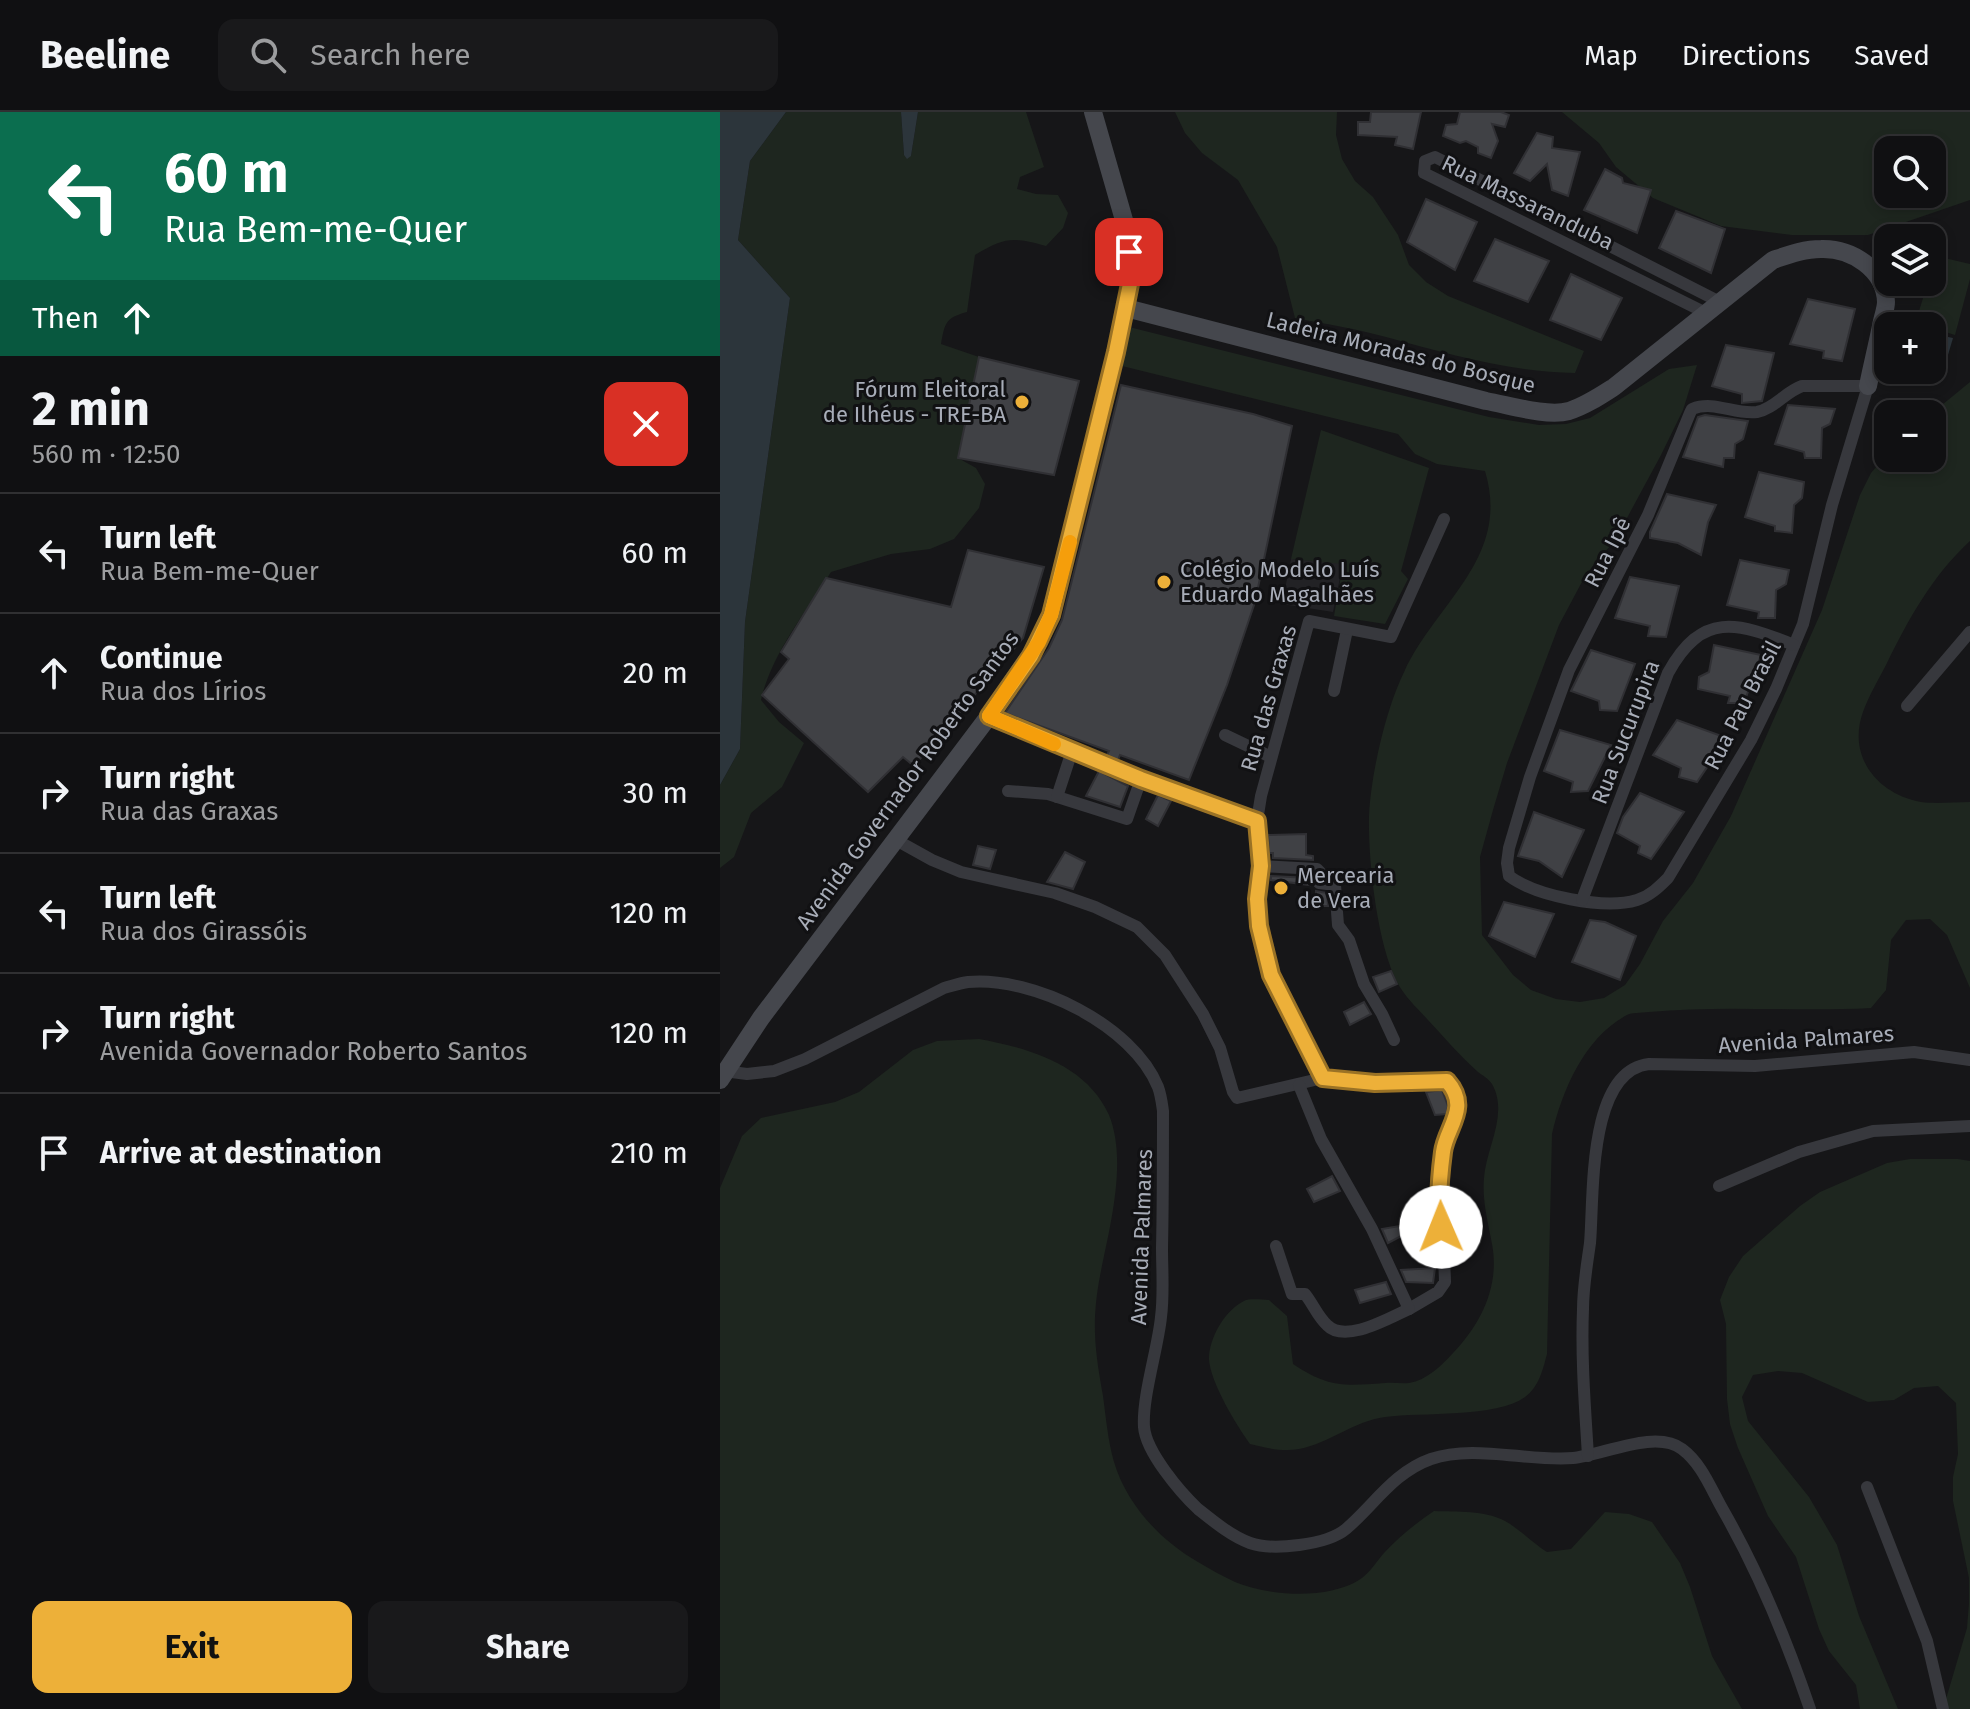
<!DOCTYPE html>
<html lang="en">
<head>
<meta charset="utf-8">
<style>
  :root { --surface:#101012; --page:#19191b; --text:#f1f3f6; --muted:#9c9d9f; --line:#303032; --accent:#edb039 }
  body { margin:0; font-family:"Fira Sans",sans-serif; background:var(--page); color:var(--text); height:100vh; display:flex; flex-direction:column; font-size:30px; white-space:nowrap }
  * { box-sizing:border-box; margin:0 }
  p { font-size:26px; color:var(--muted) }
  .icon { flex:none; width:44px; height:44px; fill:none; stroke:currentColor; stroke-width:2; stroke-linecap:round; stroke-linejoin:round }
  .map { position:relative; flex:1; overflow:hidden }
  .details { display:flex; flex-direction:column; background:var(--surface); width:720px }
  .details>* { flex:none }
  .hud { background:#0b6e4f; color:#fff; overflow:hidden }
  .controls { position:absolute; left:1154px; top:24px; display:grid; gap:16px }
  .controls a { display:grid; place-items:center; width:72px; height:72px; border-radius:16px; background:var(--surface); box-shadow:0 4px 12px #0003,0 0 0 2px var(--line); font-size:40px }
  .pin { position:absolute; display:grid; place-items:center; width:68px; height:68px; color:#fff; margin:-34px; border-radius:16px; box-shadow:0 4px 12px #0006 }
  .me { position:absolute; width:88px; margin:-44px; rotate:359deg; stroke-linejoin:round; filter:drop-shadow(0 0 6px #0008) }
  .turn { display:flex; align-items:center; gap:28px; height:168px; padding:0 32px; font-size:36px }
  .turn .icon { width:104px; height:104px; stroke-width:2.5 }
  .turn b { display:block; font-size:56px; line-height:68px }
  .then { display:flex; align-items:center; height:76px; padding:0 32px; background:#0003; gap:16px; font-size:30px }
  .round { display:grid; place-items:center; flex:none; width:84px; height:84px; border-radius:16px; background:var(--page) }
  .head { display:flex; align-items:center; justify-content:space-between; height:136px; padding:0 32px }
  h1 { font-size:48px; font-weight:700; line-height:60px }
  .button { display:flex; gap:16px; margin-top:auto; padding:16px 32px }
  .button a { flex:1; height:92px; border-radius:16px; background:var(--accent); color:#111; font-size:32px; font-weight:700; line-height:92px; text-align:center }
  .button a+a { background:var(--page); color:var(--text) }
  ul { padding:0; list-style:none }
  li { display:flex; align-items:center; gap:24px; height:120px; padding:0 32px; border-top:2px solid var(--line) }
  li div { flex:1 }
  li b { display:block; font-size:30px }
  li em { font-style:normal }
  header { display:flex; align-items:center; gap:48px; box-sizing:border-box; height:112px; padding:0 40px; background:var(--surface); border-bottom:2px solid var(--line) }
  header strong { font-size:38px }
  nav { display:flex; gap:44px; margin-inline-start:auto; font-size:28px }
  .search { width:560px; height:72px; background:var(--page); display:flex; align-items:center; gap:20px; box-sizing:border-box; padding:0 28px; border-radius:16px; color:var(--muted); font-size:30px }
  main { display:flex; flex:1; min-height:0 }
  .map>svg:first-child { display:block }
  .built { fill:#222225 }
  .green { fill:#1e261f; fill-rule:evenodd }
  .water { fill:#2c353b }
  .building { fill:#404145; stroke:#303034; stroke-width:2 }
  .lines { fill:none; stroke-linecap:round; stroke-linejoin:round }
  .street { stroke:#37383d; stroke-width:12 }
  .secondary { stroke:#45474d; stroke-width:18 }
  .route-casing { stroke:#9a7225; stroke-width:20 }
  .route { stroke:#edb039; stroke-width:14 }
  .slow { stroke:#f59e0b; stroke-width:14 }
  .poi-dot { fill:#edb039; stroke:#111113; stroke-width:3 }
  .labels { text-anchor:middle; stroke-width:6; stroke-linejoin:round; paint-order:stroke }
  .street-label { font-size:22px; fill:#a8adb8; stroke:#111113 }
  .poi-label { font-size:22px; fill:#a8adb8; stroke:#111113; text-anchor:start }
</style>
</head>
<body>
<header>
<strong>Beeline</strong>
<div class="search"><svg class="icon" aria-label="search" viewBox="0 0 24 24"><circle cx="10" cy="10" r="6"/><path d="M15 15l6 6"/></svg>Search here</div>
<nav><a>Map</a><a>Directions</a><a>Saved</a></nav>
</header>
<main>
<section class="details">
<div class="hud">
<div class="turn"><svg class="icon" aria-label="left" viewBox="0 0 24 24"><path d="M17 20v-9H6M10 6l-5 5 5 5"/></svg><div><b>60 m</b>Rua Bem-me-Quer</div></div>
<div class="then">Then<svg class="icon" aria-label="ahead" viewBox="0 0 24 24"><path d="M12 20V5M6 11l6-6 6 6"/></svg></div>
</div>
<div class="head"><div><h1>2 min</h1><p>560 m · 12:50</p></div><a class="round" style="background:#d93025;color:#fff"><svg class="icon" aria-label="close" viewBox="0 0 24 24"><path d="M6 6l12 12M18 6L6 18"/></svg></a></div>
<ul>
<li><svg class="icon" aria-label="left" viewBox="0 0 24 24"><path d="M17 20v-9H6M10 6l-5 5 5 5"/></svg><div><b>Turn left</b><p>Rua Bem-me-Quer</p></div><em>60 m</em></li>
<li><svg class="icon" aria-label="ahead" viewBox="0 0 24 24"><path d="M12 20V5M6 11l6-6 6 6"/></svg><div><b>Continue</b><p>Rua dos Lírios</p></div><em>20 m</em></li>
<li><svg class="icon" aria-label="right" viewBox="0 0 24 24"><path d="M7 20v-9h11M14 6l5 5-5 5"/></svg><div><b>Turn right</b><p>Rua das Graxas</p></div><em>30 m</em></li>
<li><svg class="icon" aria-label="left" viewBox="0 0 24 24"><path d="M17 20v-9H6M10 6l-5 5 5 5"/></svg><div><b>Turn left</b><p>Rua dos Girassóis</p></div><em>120 m</em></li>
<li><svg class="icon" aria-label="right" viewBox="0 0 24 24"><path d="M7 20v-9h11M14 6l5 5-5 5"/></svg><div><b>Turn right</b><p>Avenida Governador Roberto Santos</p></div><em>120 m</em></li>
<li><svg class="icon" aria-label="arrive" viewBox="0 0 24 24"><path d="M6 21V4h12l-3 4 3 4H6"/></svg><div><b>Arrive at destination</b></div><em>210 m</em></li>
</ul>
<div class="button"><a>Exit</a><a>Share</a></div>
</section>
<div class="map">
<svg width="1250" height="1597" viewBox="0 0 1250 1597">
  <rect width="100%" height="100%" fill="#161618"/>
  <polygon class="built" points="571,447 623,451 613,500 562,492"/>
  <g class="green">
    <path d="M 66,0 L 181,0 L 184,43 L 191,44 L 198,0 L 306,0 L 324,55 L 300,65 L 297,77 L 316,82 L 338,83 L 348,101 L 343,116 L 326,134 C 293,125 285,125 255,143 L 247,200 C 225,206 225,211 221,232 L 259,245 L 238,346 L 256,356 L 265,372 L 259,396 L 234,427 L 210,437 L 171,442 L 111,460 C 86,500 52,541 41,588 L 59,610 L 84,631 L 62,675 L 31,701 L 14,745 L 0,756 L 0,673 L 20,637 L 25,510 L 70,186 L 18,128 L 30,49 Z"/>
    <path d="M 455,0 L 617,0 L 616,23 L 622,47 L 635,69 L 653,85 L 678,123 L 689,153 L 706,170 L 728,184 L 864,239 L 855,261 C 790,260 728,242 666,225 C 637,217 606,212 575,206 L 557,135 L 518,68 L 482,41 L 465,21 Z"/>
    <path d="M 842,0 L 1250,0 L 1250,88 L 1148,123 L 1072,123 L 1001,114 L 933,86 L 896,55 L 879,31 ZM 1168,38 L 1212,38 L 1212,82 L 1168,82 Z"/>
    <polygon points="1216,144 1250,152 1250,167 1235,223 1212,216 1212,214 1195,212 1208,170 1212,170 1212,157"/>
    <path d="M 409,215 L 769,305 L 819,313 L 846,312 L 870,306 L 949,257 L 977,253 L 963,298 L 941,343 L 894,430 L 878,447 L 864,466 L 839,513 L 787,651 L 773,698 L 760,745 L 762,823 L 793,863 L 811,878 L 836,887 L 860,890 L 884,886 L 905,873 L 920,852 L 943,809 L 973,771 L 1011,704 L 1102,498 L 1140,383 L 1151,361 L 1168,341 L 1168,346 L 1212,346 L 1211,302 L 1250,270 L 1250,429 C 1213,463 1189,506 1167,551 C 1159,567 1149,583 1143,600 C 1127,644 1157,682 1201,690 C 1216,692 1234,690 1250,690 L 1250,876 L 1227,823 L 1210,807 L 1186,808 L 1171,828 L 1166,878 L 1151,896 C 1077,900 1002,893 929,900 C 921,901 911,900 905,904 C 864,927 842,979 832,1022 L 827,1242 C 823,1257 819,1275 805,1285 C 776,1306 702,1300 665,1305 C 634,1309 610,1331 579,1337 C 563,1340 546,1336 530,1332 C 517,1314 490,1270 489,1247 C 489,1226 505,1198 524,1189 C 530,1186 542,1188 549,1188 L 567,1204 L 573,1252 C 609,1276 624,1274 665,1271 C 673,1270 681,1272 689,1271 C 707,1268 721,1254 733,1241 C 761,1212 780,1174 772,1132 C 768,1110 762,1089 764,1066 C 766,1036 789,1002 772,972 C 769,967 762,963 758,960 C 740,944 724,925 708,908 C 697,896 685,885 677,870 C 657,831 648,749 649,704 C 651,661 666,596 685,558 C 718,489 791,445 765,359 L 717,352 L 695,342 L 678,322 L 398,253 Z"/>
    <polygon points="601,318 709,356 681,459 688,467 665,512 614,504 623,452 571,447"/>
    <path d="M 259,927 C 308,936 366,952 389,1003 C 408,1050 389,1117 380,1164 C 371,1211 375,1239 383,1284 C 386,1306 388,1329 394,1350 C 407,1393 440,1428 478,1450 C 490,1457 502,1464 515,1470 C 549,1484 607,1488 639,1468 C 649,1462 656,1450 664,1441 C 679,1425 696,1411 714,1399 C 738,1400 764,1398 785,1409 C 798,1416 813,1431 827,1440 L 851,1437 L 885,1400 L 909,1402 L 932,1410 L 960,1451 L 970,1475 L 992,1544 L 1022,1597 L 0,1597 L 0,1076 L 22,1024 L 41,1006 L 115,990 L 139,980 L 193,938 L 217,929 Z"/>
    <polygon points="1190,1047 1238,1047 1250,1049 1250,1597 1227,1597 1226,1587 1247,1516 1249,1491 1249,1466 1233,1389 1233,1365 1238,1342 1236,1291 1218,1274 1194,1276 1174,1288 1148,1290 1082,1261 1058,1259 1033,1263 1022,1285 1028,1309 1089,1385 1117,1433 1139,1504 1178,1597 1140,1597 1136,1573 1109,1539 1099,1517 1076,1445 1048,1404 1018,1336 1010,1312 1007,1287 1006,1212 1000,1188 1009,1165 1023,1144 1080,1094 1100,1080 1167,1051"/>
  </g>
  <g class="water">
    <polygon points="0,0 66,0 30,49 18,128 70,186 25,510 20,637 0,673"/>
    <polygon points="181,0 198,0 191,44 187,47 184,43"/>
    <polygon points="1214,222 1233,226 1225,253 1212,251"/>
  </g>
  <g class="building">
    <polygon points="651,0 701,0 693,37 675,33 677,25 638,23 638,10 650,10"/>
    <polygon points="740,0 781,0 789,3 785,15 772,12 778,29 771,46 758,41 758,35 746,29 740,31 723,24 726,13 737,12"/>
    <polygon points="817,21 833,25 832,36 860,40 848,84 832,78 827,52 810,69 794,61"/>
    <polygon points="885,57 902,66 903,71 931,78 917,121 864,98"/>
    <polygon points="706,87 757,110 735,158 687,130"/>
    <polygon points="956,99 1005,117 991,161 939,136"/>
    <polygon points="775,127 829,149 808,190 754,169"/>
    <polygon points="851,162 902,186 881,228 830,208"/>
    <polygon points="1088,187 1135,197 1122,249 1103,246 1104,239 1070,232"/>
    <polygon points="1006,233 1054,241 1042,289 1022,291 1022,282 992,274"/>
    <polygon points="259,245 359,269 334,363 238,346"/>
    <polygon points="401,273 533,302 572,314 535,490 507,573 469,668 400,643 398,648 387,643 389,639 285,601 329,536 342,508"/>
    <polygon points="1068,293 1115,297 1110,312 1102,316 1101,346 1085,346 1084,340 1055,332"/>
    <polygon points="985,303 1028,309 1023,327 1015,332 1014,346 1004,346 1003,355 963,345 978,305"/>
    <polygon points="1039,360 1084,370 1082,386 1074,393 1072,421 1055,419 1055,414 1025,405"/>
    <polygon points="947,382 996,393 988,410 981,443 958,431 930,426 930,420"/>
    <polygon points="248,438 324,455 303,526 194,654 183,645 148,680 42,583 69,547 61,540 106,466 231,495"/>
    <polygon points="1020,448 1069,458 1066,472 1056,478 1055,506 1038,506 1039,500 1007,493"/>
    <polygon points="910,465 959,474 946,525 928,524 930,514 895,506"/>
    <polygon points="994,533 1041,543 1024,591 1008,591 1010,584 978,577 979,565 989,560"/>
    <polygon points="871,538 915,552 897,599 880,598 879,589 851,579"/>
    <polygon points="957,608 1007,626 977,670 959,665 961,656 933,643"/>
    <polygon points="840,618 891,633 868,679 851,680 853,670 824,659"/>
    <polygon points="379,659 408,674 400,695 366,684"/>
    <polygon points="920,681 964,700 931,747 918,741 920,734 897,721 903,705"/>
    <polygon points="438,683 451,689 438,714 426,707"/>
    <polygon points="814,700 864,718 842,765 819,749 798,744"/>
    <polygon points="586,722 586,743 593,744 593,748 553,746 553,741 549,741 548,723"/>
    <polygon points="258,734 276,738 270,757 253,753"/>
    <polygon points="345,740 365,750 353,777 327,770"/>
    <polygon points="551,764 590,766 590,773 551,768"/>
    <polygon points="596,779 607,781 608,794 595,794"/>
    <polygon points="784,790 834,802 815,845 769,824"/>
    <polygon points="870,808 885,810 916,824 900,868 852,850"/>
    <polygon points="671,859 677,872 659,880 653,865"/>
    <polygon points="644,890 651,902 630,913 624,900"/>
    <polygon points="722,978 728,994 727,1002 715,1003 706,980"/>
    <polygon points="612,1064 620,1079 594,1090 587,1077"/>
    <polygon points="703,1110 704,1112 668,1131 662,1117"/>
    <polygon points="715,1156 713,1171 686,1170 681,1158"/>
    <polygon points="666,1170 671,1182 640,1191 635,1178"/>
  </g>
  <g class="lines">
    <g class="street">
      <polyline points="986,201 704,61 705,49 715,45 1000,190"/>
      <path d="M 1082,274 L 1148,274 L 1112,393 L 1083,512 L 1056,577 L 1031,628 L 948,766 C 939,775 930,784 917,788 C 884,798 816,784 789,764 L 787,751 L 789,736 L 810,665 L 849,558 L 928,403 L 970,301 L 972,297 C 995,288 1014,303 1037,300 C 1054,297 1065,280 1082,274 Z"/>
      <polyline points="614,579 627,518"/>
      <polyline points="1187,594 1250,520"/>
      <polyline points="269,604 421,667 537,709"/>
      <polyline points="505,623 551,645"/>
      <polyline points="288,679 328,682 407,707 421,667"/>
      <polyline points="337,685 352,639"/>
      <path d="M 176,728 L 212,748 L 241,760 L 335,781 L 375,795 L 417,815 L 445,843 L 483,902 L 500,936 L 513,980 L 517,986 L 603,966 L 655,971 L 727,969 C 751,996 726,1016 723,1039 C 716,1083 724,1126 725,1170 L 718,1180 L 689,1197"/>
      <polyline points="541,754 597,757 600,760 599,771 615,773 618,813 629,828 644,872 662,902 674,928"/>
      <path d="M 862,788 L 948,561 C 982,499 1017,510 1074,533"/>
      <path d="M 4,959 L 27,962 L 54,959 L 85,947 L 224,876 C 232,874 240,871 248,870 C 313,864 413,913 438,975 C 441,983 442,992 443,999 C 443,1045 443,1091 442,1136 C 442,1159 444,1182 441,1205 C 438,1236 422,1285 424,1315 C 426,1340 460,1380 478,1397 C 493,1409 511,1424 530,1431 C 552,1439 607,1433 626,1417 C 654,1393 674,1360 711,1347 C 753,1332 809,1350 853,1346 C 883,1343 936,1317 962,1337 C 982,1352 991,1377 1003,1398 C 1039,1461 1067,1529 1090,1597"/>
      <polyline points="603,966 551,863 539,814 537,787 541,754 537,709 541,684 589,509 671,525 724,407"/>
      <polyline points="999,1074 1079,1040 1153,1019 1250,1014"/>
      <path d="M 556,1134 L 572,1182 L 585,1182 C 593,1192 598,1205 607,1213 C 625,1232 669,1206 689,1197 L 652,1117 L 601,1027 L 579,973"/>
      <path d="M 868,1344 C 865,1295 861,1246 863,1197 C 863,1175 867,1153 870,1131 C 874,1086 867,959 929,952 L 1035,954 L 1194,940 L 1250,948"/>
      <polyline points="1147,1375 1207,1529 1223,1597"/>
    </g>
    <g class="secondary">
      <path d="M 406,196 L 766,289 C 789,293 827,305 849,299 C 865,294 880,284 894,275 L 1053,148 C 1068,143 1084,137 1101,137 C 1131,136 1165,157 1166,190 C 1166,197 1162,207 1161,214 C 1157,234 1152,254 1148,274"/>
      <polyline points="0,968 41,906 269,604 319,530 331,503 391,262 410,172 409,140 404,108 373,0"/>
    </g>
  </g>
  <g class="lines">
    <g class="route-casing">
      <path id="route" d="M 409,140 L 410,172 L 396,240 L 331,503 L 311,544 L 269,604 L 421,667 L 537,709 L 541,754 L 537,787 L 539,814 L 551,863 L 603,966 L 655,971 L 727,969 C 751,996 726,1015 723,1040 C 720,1063 717,1092 721,1115"/>
    </g>
    <use href="#route" class="route"/>
    <polyline class="slow" points="334,632 269,604 319,530 331,503 350,430"/>
  </g>
  <g class="poi-dot">
    <circle cx="302" cy="290" r="8"/>
    <circle cx="444" cy="470" r="8"/>
    <circle cx="561" cy="776" r="8"/>
  </g>
  <g class="labels">
    <g class="street-label">
      <text transform="translate(808 90) rotate(26)" y="8">Rua Massaranduba</text>
      <text transform="translate(681 240) rotate(14)" y="8">Ladeira Moradas do Bosque</text>
      <text transform="translate(887 440) rotate(-63)" y="8">Rua Ipê</text>
      <text transform="translate(548 586) rotate(-74)" y="8">Rua das Graxas</text>
      <text transform="translate(1022 593) rotate(-63)" y="8">Rua Pau Brasil</text>
      <text transform="translate(905 620) rotate(-69)" y="8">Rua Sucurupira</text>
      <text transform="translate(187 668) rotate(-54)" y="8">Avenida Governador Roberto Santos</text>
      <text transform="translate(1086 927) rotate(-4)" y="8">Avenida Palmares</text>
      <text transform="translate(421 1125) rotate(-88)" y="8">Avenida Palmares</text>
    </g>
    <g class="poi-label">
      <text x="286" y="285" text-anchor="end">Fórum Eleitoral<tspan x="286" dy="25">de Ilhéus - TRE-BA</tspan></text>
      <text x="460" y="465">Colégio Modelo Luís<tspan x="460" dy="25">Eduardo Magalhães</tspan></text>
      <text x="577" y="771">Mercearia<tspan x="577" dy="25">de Vera</tspan></text>
    </g>
  </g>
</svg>
<div class="controls">
<a><svg class="icon" aria-label="search" viewBox="0 0 24 24"><circle cx="10" cy="10" r="6"/><path d="M15 15l6 6"/></svg></a>
<a><svg class="icon" aria-label="layers" viewBox="0 0 24 24"><path d="M12 4l9 5-9 5-9-5zM3 14l9 5 9-5"/></svg></a>
<a>+</a>
<a>−</a>
</div>
<div class="pin" style="left:409px;top:140px;background:#d93025"><svg class="icon" aria-label="arrive" viewBox="0 0 24 24"><path d="M6 21V4h12l-3 4 3 4H6"/></svg></div>
<svg class="me" style="left:721px;top:1115px" viewBox="-20 -20 40 40"><circle r="19" fill="#fff"/><path d="M0-13L10 11 0 6-10 11z" fill="#edb039"/></svg>
</div>
</main>
</body>
</html>
